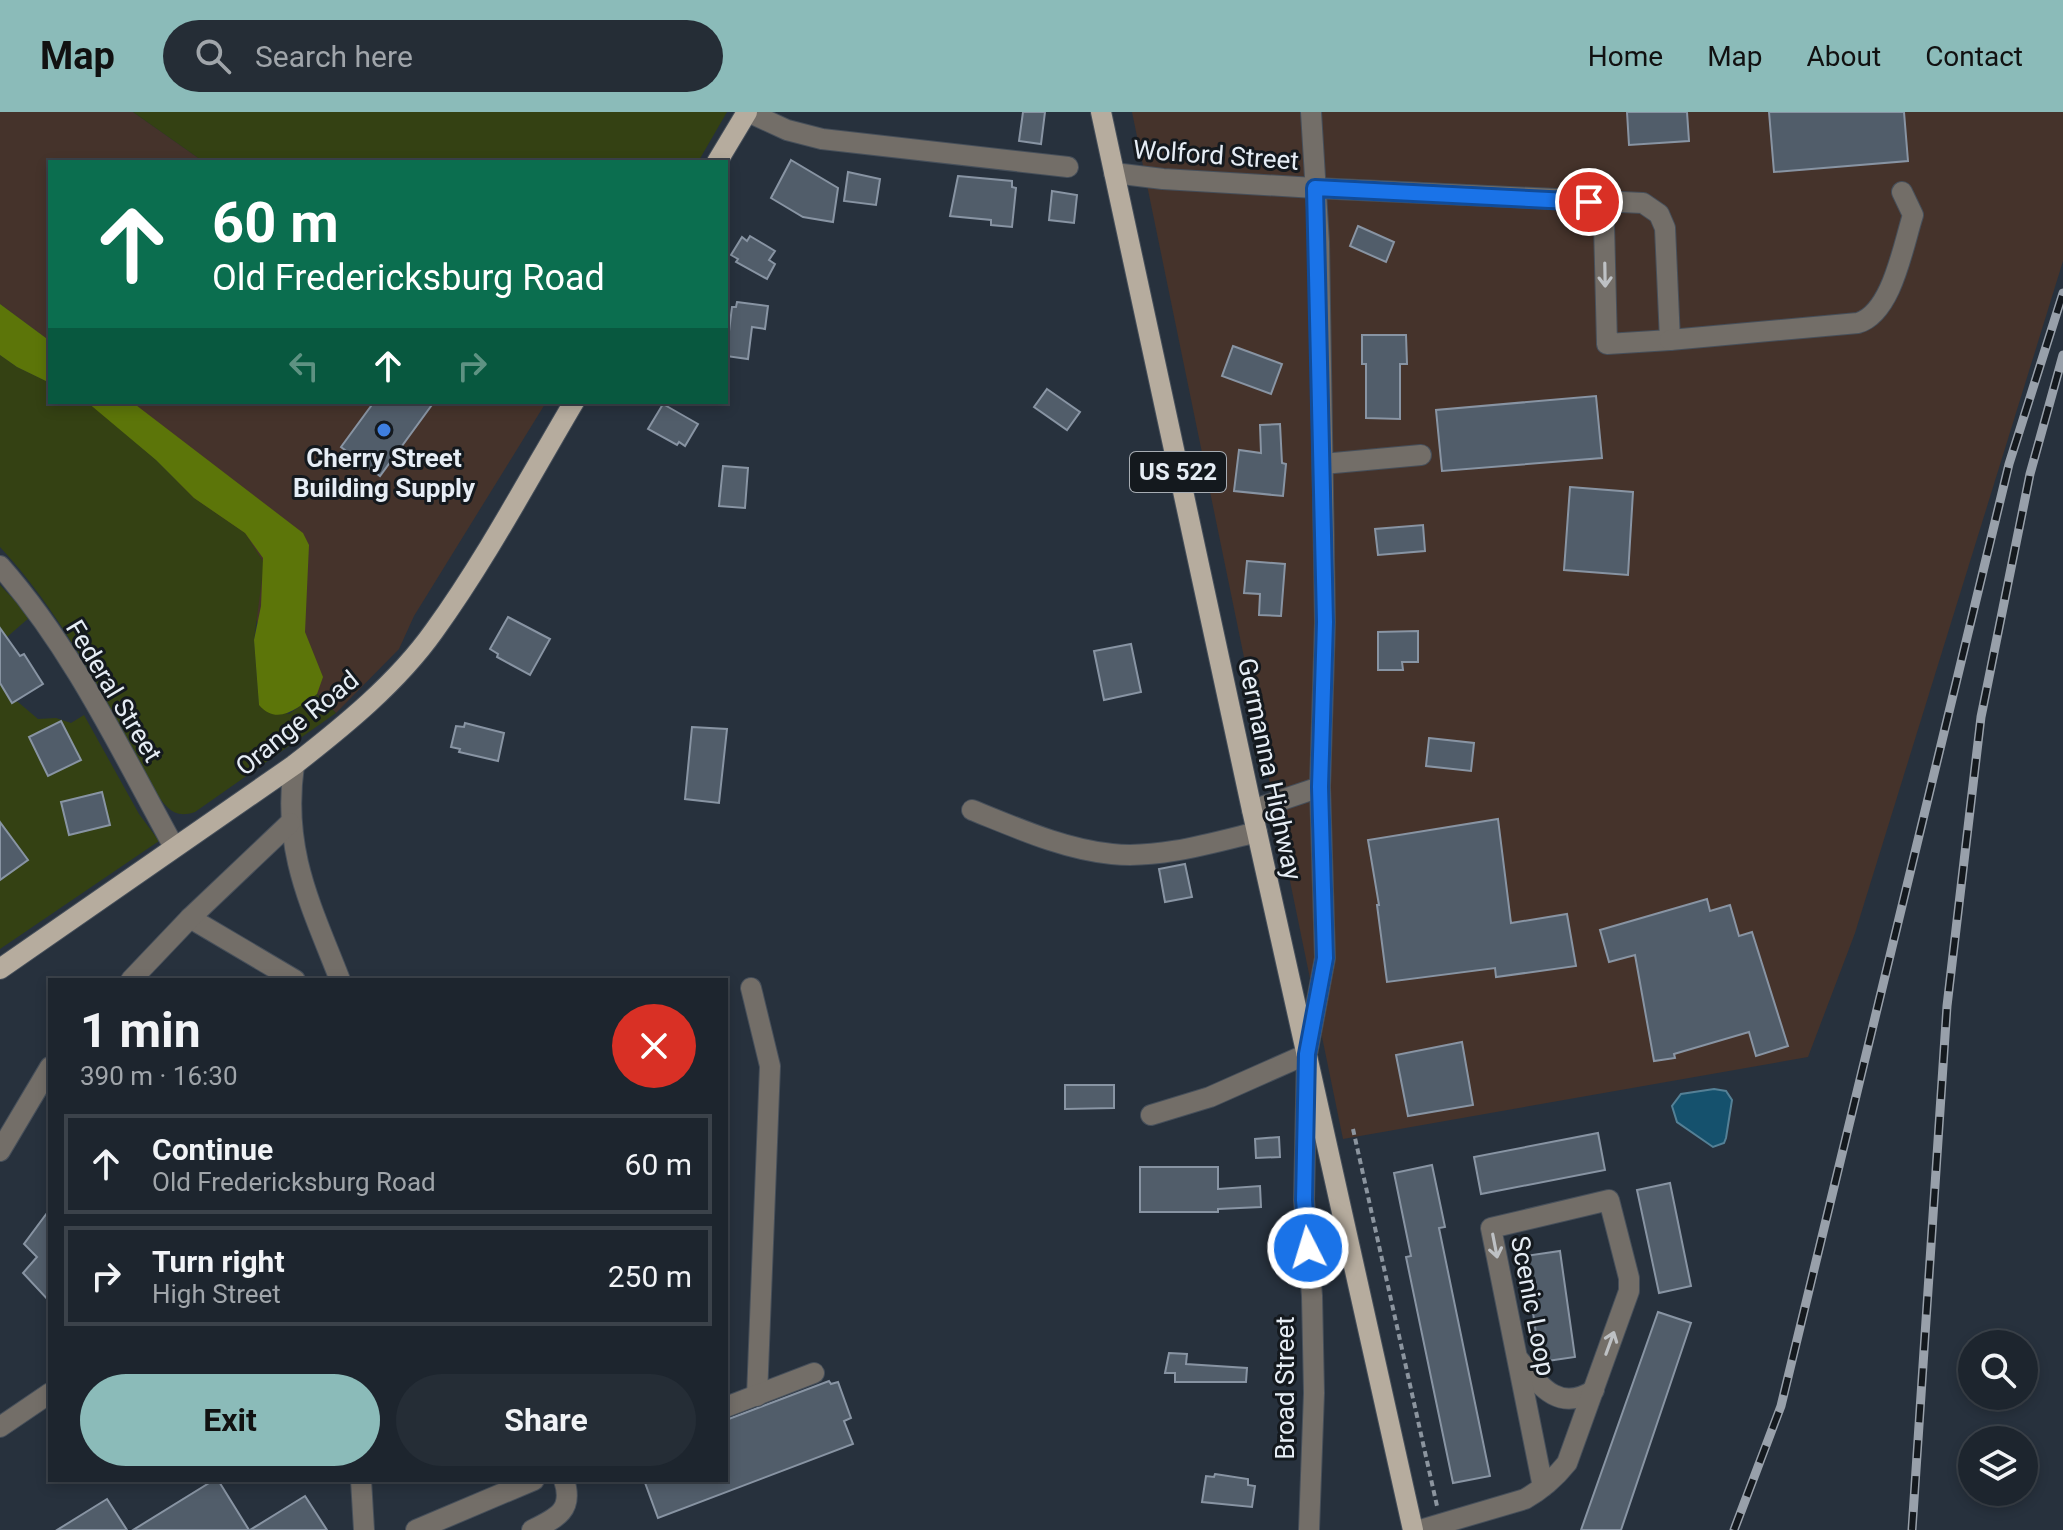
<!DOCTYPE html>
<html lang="en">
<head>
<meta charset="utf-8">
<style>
  :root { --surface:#1d252e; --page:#252d36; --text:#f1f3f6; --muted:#a0a5aa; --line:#3b424a; --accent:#8bbbb9 }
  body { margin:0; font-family:Roboto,sans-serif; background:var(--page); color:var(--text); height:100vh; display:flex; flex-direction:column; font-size:30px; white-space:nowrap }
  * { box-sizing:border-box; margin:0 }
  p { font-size:26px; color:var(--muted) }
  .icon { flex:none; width:44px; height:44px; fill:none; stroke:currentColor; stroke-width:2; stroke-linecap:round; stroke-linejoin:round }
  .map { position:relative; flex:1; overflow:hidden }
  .details { position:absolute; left:48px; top:866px; width:680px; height:504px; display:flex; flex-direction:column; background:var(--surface); border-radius:0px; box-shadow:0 4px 12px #0003,0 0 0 2px var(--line) }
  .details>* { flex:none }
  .top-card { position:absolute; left:48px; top:48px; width:680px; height:244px; border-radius:0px; box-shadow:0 4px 12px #0003,0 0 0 2px var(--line); background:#0b6e4f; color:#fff; overflow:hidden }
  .fabs { position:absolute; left:1958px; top:1218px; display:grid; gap:16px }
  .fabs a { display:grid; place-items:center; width:80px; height:80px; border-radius:50%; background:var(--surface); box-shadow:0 4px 12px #0003,0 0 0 2px var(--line); font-size:40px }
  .pin { position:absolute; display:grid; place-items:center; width:68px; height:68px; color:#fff; margin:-34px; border:4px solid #fff; border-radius:50%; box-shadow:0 2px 8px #0007 }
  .me { position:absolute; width:88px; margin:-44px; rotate:355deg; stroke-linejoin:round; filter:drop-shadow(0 0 6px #0008) }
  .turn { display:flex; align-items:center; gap:28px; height:168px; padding:0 32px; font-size:36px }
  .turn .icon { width:104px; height:104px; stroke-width:2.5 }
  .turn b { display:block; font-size:56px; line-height:68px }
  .lanes { display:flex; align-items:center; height:76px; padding:0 32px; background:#0003; justify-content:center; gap:40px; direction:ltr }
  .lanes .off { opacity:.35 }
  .round { display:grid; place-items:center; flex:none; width:84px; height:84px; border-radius:42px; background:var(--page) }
  .headline { display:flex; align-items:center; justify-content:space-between; height:136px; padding:0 32px }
  h1 { font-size:48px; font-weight:700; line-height:60px }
  .button { display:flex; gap:16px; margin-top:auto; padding:16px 32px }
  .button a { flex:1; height:92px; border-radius:48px; background:var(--accent); color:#111; font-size:32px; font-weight:700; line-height:92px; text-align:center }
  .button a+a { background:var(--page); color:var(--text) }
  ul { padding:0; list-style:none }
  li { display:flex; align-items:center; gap:24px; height:100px; margin:0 16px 12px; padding:0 16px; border:4px solid var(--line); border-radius:0px }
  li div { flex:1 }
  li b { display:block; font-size:30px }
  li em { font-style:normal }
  header { display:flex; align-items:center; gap:48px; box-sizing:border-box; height:112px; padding:0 40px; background:var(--accent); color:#111 }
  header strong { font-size:38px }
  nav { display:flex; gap:44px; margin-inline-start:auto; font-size:28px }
  .search { width:560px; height:72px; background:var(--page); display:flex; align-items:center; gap:20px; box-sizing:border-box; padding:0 28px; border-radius:44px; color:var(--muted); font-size:30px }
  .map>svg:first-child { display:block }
  .commercial { fill:#45332b }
  .green { fill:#344113 }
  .forest { fill:#5c7509 }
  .water { fill:#15516d; stroke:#548096; stroke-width:2 }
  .building { fill:#515d6a; stroke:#8894a3; stroke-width:2 }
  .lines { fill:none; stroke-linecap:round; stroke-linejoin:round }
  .minor-casing { stroke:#464f5a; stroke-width:22 }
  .major-casing { stroke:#464f5a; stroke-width:22 }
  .path { stroke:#8c959f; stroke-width:4; stroke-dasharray:6 4; stroke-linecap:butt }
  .minor { stroke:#736e68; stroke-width:20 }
  .major { stroke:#b6ac9e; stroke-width:20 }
  .rail-casing { stroke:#98a0aa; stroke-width:9 }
  .rail { stroke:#14191e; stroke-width:6; stroke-dasharray:18; stroke-linecap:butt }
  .oneway { stroke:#bec1c4 }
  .route-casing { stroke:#114b97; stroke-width:20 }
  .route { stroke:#1a73e8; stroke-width:14 }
  .shop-dot { fill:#3f7fe0; stroke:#14191e; stroke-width:3 }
  .labels { text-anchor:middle; stroke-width:6; stroke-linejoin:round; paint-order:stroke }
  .shield { fill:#14191e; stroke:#a7adb4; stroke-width:2 }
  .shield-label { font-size:24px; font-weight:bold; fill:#e6edf5 }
  .street-label { font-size:26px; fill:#e6edf5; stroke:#14191e }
  .poi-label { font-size:26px; font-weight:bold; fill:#e6edf5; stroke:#14191e }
</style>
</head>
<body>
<header>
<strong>Map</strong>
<div class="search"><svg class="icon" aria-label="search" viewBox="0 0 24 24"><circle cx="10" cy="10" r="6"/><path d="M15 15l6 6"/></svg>Search here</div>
<nav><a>Home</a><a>Map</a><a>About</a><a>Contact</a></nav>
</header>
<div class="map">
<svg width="2063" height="1418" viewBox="0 0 2063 1418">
  <rect width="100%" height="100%" fill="#27313d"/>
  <g class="commercial">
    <polygon points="0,0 133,0 204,50 50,50 50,229 0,192"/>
    <polygon points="1132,0 2063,0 2063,149 1855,821 1808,945 1343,1027"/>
    <polygon points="132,290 542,290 545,292 414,504 399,537 336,601 271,534"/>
  </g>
  <g class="green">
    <polygon points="133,0 727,0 698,50 204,50"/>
    <path d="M 0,243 L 17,255 L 50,271 L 50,290 L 87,290 L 98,298 L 156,348 L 194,386 L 245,421 L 264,451 L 254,528 L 259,593 L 289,602 L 317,582 L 336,601 L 195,700 C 174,707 167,696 155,680 C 109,595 66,506 0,435 Z"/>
    <polygon points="0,473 30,505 7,525 0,516"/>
    <polygon points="0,571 10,588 18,590 38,607 56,606 71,611 84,603 139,702 159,729 0,837"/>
  </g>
  <g class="forest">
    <polygon points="0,192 50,229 50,271 17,255 0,243"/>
    <path d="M 87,290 L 132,290 L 303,421 L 309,433 L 305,520 L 323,565 L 317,582 C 298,595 278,615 259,593 L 254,528 L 261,494 L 263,446 L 245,421 L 194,386 L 156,348 Z"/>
  </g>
  <polygon class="water" points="1714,977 1726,979 1732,988 1726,1026 1724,1031 1713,1035 1677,1010 1672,994 1681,982"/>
  <g class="building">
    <polygon points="1023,0 1045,0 1041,32 1019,29"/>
    <polygon points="1627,0 1687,0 1689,29 1629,33"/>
    <polygon points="1769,0 1904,0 1908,49 1774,60"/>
    <polygon points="791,48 838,76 833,110 803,105 771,86"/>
    <polygon points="848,60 880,67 876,93 844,89"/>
    <polygon points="958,64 1012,69 1012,75 1016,76 1012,115 991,113 991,108 950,104"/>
    <polygon points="1052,79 1077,83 1074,111 1049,108"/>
    <polygon points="1358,114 1394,130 1386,150 1350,134"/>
    <polygon points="750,124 775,139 769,148 775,152 767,167 736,150 738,147 731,143 742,125 747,129"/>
    <polygon points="737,190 768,194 765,217 752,215 748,247 726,244 732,195 736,195"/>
    <polygon points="1362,223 1406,223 1407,252 1400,252 1400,307 1366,306 1366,252 1362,252"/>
    <polygon points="1233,234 1282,252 1271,282 1222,264"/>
    <polygon points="1047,277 1080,300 1067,318 1034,295"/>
    <polygon points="1596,284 1602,346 1442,359 1436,298"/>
    <polygon points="374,290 434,290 380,364 341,335"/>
    <polygon points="663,292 698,312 685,334 679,330 677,333 648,317"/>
    <polygon points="1280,312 1282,351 1286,352 1283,384 1234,379 1239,338 1261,341 1260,313"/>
    <polygon points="723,354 748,356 745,396 719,394"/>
    <polygon points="1570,375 1633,380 1628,463 1564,458"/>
    <polygon points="1423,413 1425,439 1378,443 1375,417"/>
    <polygon points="1247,449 1285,452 1281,504 1259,503 1260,482 1244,481"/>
    <polygon points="508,505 550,527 530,563 497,545 498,542 490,537"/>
    <polygon points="0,516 20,544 24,542 43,572 12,591 0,571"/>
    <polygon points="1418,519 1418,550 1402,550 1403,558 1378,558 1378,520"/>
    <polygon points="1131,532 1141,580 1104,588 1094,539"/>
    <polygon points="61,609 81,648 48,664 29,625"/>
    <polygon points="465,611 504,621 498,649 459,640 460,637 451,635 456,614 464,615"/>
    <polygon points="692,615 727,617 719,691 685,687"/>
    <polygon points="1429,626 1474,631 1471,659 1426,654"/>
    <polygon points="102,680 110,713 69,723 61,690"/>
    <polygon points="1498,707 1511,811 1567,802 1576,854 1496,865 1495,856 1387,870 1377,793 1379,793 1368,728"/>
    <polygon points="0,710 28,748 0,768"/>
    <polygon points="1185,752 1192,785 1165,790 1159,757"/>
    <polygon points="1707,787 1710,799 1730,793 1739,824 1752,820 1788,934 1756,944 1749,920 1674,942 1675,946 1654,949 1635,843 1609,850 1600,818"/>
    <polygon points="1462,930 1473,993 1408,1004 1396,943"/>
    <polygon points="1065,973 1114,973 1114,996 1065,997"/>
    <polygon points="1598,1021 1605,1058 1481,1082 1474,1045"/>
    <polygon points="1279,1025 1280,1045 1256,1046 1255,1027"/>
    <polygon points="1432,1053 1445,1115 1439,1116 1490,1364 1453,1371 1406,1145 1411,1144 1394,1061"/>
    <polygon points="1140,1055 1218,1055 1218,1077 1260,1074 1261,1095 1218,1097 1218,1100 1140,1100"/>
    <polygon points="1670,1071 1691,1174 1659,1181 1637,1078"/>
    <polygon points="50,1097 50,1190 23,1161 37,1145 24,1132"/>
    <polygon points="1560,1139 1575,1245 1540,1250 1525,1144"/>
    <polygon points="1658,1200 1691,1211 1621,1418 1581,1418"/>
    <polygon points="1169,1241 1187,1242 1186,1252 1247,1256 1246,1270 1175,1270 1175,1261 1165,1261"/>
    <polygon points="829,1269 831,1272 838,1270 851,1306 844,1309 853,1332 658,1406 644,1368 726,1368 726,1308"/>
    <polygon points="1215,1362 1248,1367 1248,1373 1255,1374 1252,1395 1202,1390 1206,1364 1214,1365"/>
    <polygon points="214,1368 218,1368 249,1418 133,1418"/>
    <polygon points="305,1384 327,1418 250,1418"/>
    <polygon points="107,1387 127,1418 57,1418"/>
  </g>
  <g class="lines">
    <g class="minor-casing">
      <g id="minor">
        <polyline points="748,0 787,18 822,27 1068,55"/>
        <polyline points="1114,61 1163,67 1315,76 1643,91 1659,102 1665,116 1670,228 1607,232 1604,112 1589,90"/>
        <path d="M 1670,228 L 1858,211 C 1892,201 1903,134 1913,103 L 1902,80"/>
        <polyline points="1323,352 1421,343"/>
        <path d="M 0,454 C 73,537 121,639 174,735"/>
        <path d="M 294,653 C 282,738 310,791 340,868"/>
        <path d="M 972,698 C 1017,716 1063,737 1112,742 C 1158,747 1212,731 1257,720"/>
        <polyline points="1252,698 1320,675"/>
        <polyline points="190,806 295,868"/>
        <polyline points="131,868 190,806 290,711"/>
        <polyline points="751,876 770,954 757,1284"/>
        <polyline points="1151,1003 1210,985 1307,942"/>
        <polyline points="0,1039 50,955"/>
        <path d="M 1520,1249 C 1540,1274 1559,1301 1594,1278"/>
        <polyline points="726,1295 814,1261"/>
        <polyline points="0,1315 50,1281"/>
        <polyline points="361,1368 364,1418"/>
        <polyline points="416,1418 534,1368"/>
        <path d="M 532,1418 C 557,1406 574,1398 564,1368"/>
        <polyline points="1309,1418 1314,1281 1312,1184 1304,1088 1307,942 1325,846 1320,675 1325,510 1319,130 1311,0"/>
        <path d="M 1420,1418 L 1525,1387 C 1541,1378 1555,1366 1567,1351 L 1629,1179 L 1629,1166 L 1609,1088 L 1491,1116 L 1543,1375"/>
      </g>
    </g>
    <g class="major-casing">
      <g id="major">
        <polyline points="1101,0 1252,698 1413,1418"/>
        <polyline points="717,50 747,0"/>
        <path d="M 0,857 L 294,653 C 344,614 397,571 434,519 C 486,447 529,366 574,290"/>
      </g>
    </g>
    <polyline class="path" points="1353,1017 1437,1394"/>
    <use href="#minor" class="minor"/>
    <use href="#major" class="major"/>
    <g class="rail-casing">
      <g id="rail">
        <polyline points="1734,1418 1781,1294 2009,352 2063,181"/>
        <polyline points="1912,1418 1947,894 1981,605 2030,362 2063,243"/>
      </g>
    </g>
    <use href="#rail" class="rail"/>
  </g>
  <defs><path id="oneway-shaft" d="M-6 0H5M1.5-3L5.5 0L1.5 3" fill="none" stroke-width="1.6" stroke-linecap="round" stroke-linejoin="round" transform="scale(2)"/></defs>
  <g class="oneway">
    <use href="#oneway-shaft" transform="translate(1605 163) rotate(89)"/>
    <use href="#oneway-shaft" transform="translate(1495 1134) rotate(79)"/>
    <use href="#oneway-shaft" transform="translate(1610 1231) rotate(-70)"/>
  </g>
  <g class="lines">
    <g class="route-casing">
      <polyline id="route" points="1308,1136 1304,1088 1307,942 1325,846 1320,675 1325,510 1315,76 1589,90"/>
    </g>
    <use href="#route" class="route"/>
  </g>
  <circle class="shop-dot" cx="384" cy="318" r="8"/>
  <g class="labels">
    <rect class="shield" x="1130" y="340" width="96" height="40" rx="6"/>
    <g class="shield-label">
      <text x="1178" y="368">US 522</text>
    </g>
    <g class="street-label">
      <text transform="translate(1216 43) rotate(4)" y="9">Wolford Street</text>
      <text transform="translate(114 579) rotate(59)" y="9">Federal Street</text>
      <text transform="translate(297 611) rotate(-39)" y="9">Orange Road</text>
      <text transform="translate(1270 657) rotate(78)" y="9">Germanna Highway</text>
      <text transform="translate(1533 1194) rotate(79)" y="9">Scenic Loop</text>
      <text transform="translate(1285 1276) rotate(-90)" y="9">Broad Street</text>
    </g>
    <g class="poi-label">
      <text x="384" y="355">Cherry Street<tspan x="384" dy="30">Building Supply</tspan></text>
    </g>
  </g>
</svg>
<div class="fabs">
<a><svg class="icon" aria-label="search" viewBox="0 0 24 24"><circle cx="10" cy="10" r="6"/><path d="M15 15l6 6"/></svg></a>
<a><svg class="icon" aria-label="layers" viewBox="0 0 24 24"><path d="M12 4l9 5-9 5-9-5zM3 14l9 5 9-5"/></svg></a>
</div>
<div class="pin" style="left:1589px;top:90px;background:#d93025"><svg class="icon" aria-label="arrive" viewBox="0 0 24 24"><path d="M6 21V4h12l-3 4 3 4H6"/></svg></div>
<svg class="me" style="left:1308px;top:1136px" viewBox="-20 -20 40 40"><circle r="17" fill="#1a73e8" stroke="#fff" stroke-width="3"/><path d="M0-11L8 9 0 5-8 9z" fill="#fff"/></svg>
<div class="top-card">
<div class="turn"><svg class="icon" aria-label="ahead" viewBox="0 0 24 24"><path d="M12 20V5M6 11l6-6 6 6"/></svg><div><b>60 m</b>Old Fredericksburg Road</div></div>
<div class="lanes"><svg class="icon off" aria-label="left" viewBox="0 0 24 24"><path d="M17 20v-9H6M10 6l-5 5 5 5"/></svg><svg class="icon" aria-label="ahead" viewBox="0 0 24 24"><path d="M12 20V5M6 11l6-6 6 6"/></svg><svg class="icon off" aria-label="right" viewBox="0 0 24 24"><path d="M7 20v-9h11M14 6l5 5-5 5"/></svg></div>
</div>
<section class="details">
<div class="headline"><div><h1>1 min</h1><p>390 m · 16:30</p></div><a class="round" style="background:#d93025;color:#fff"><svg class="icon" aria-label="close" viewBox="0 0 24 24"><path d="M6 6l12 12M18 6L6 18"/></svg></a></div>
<ul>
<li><svg class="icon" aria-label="ahead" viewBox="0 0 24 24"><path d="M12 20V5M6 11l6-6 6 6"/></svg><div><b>Continue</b><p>Old Fredericksburg Road</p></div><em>60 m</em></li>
<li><svg class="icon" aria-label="right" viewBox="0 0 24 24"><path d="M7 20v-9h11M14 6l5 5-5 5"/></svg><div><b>Turn right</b><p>High Street</p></div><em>250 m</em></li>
</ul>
<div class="button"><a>Exit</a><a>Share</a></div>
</section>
</div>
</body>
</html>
